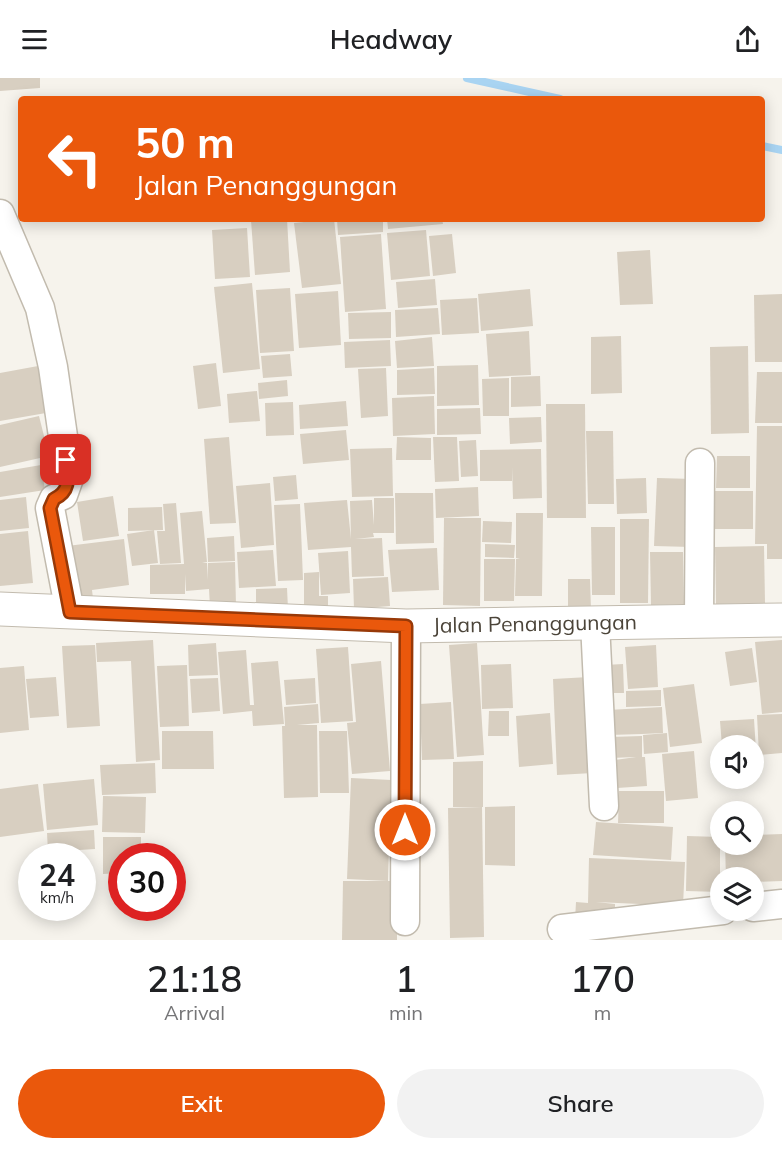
<!DOCTYPE html>
<html lang="en">
<head>
<meta charset="utf-8">
<style>
  :root { --surface:#fff; --page:#f2f2f2; --text:#202124; --muted:#757577; --accent:#ea580c }
  body { margin:0; font-family:Mulish,sans-serif; background:var(--page); color:var(--text); height:100vh; display:flex; flex-direction:column; font-size:22px; white-space:nowrap }
  * { box-sizing:border-box; margin:0 }
  p { font-size:20px; color:var(--muted) }
  .icon { flex:none; width:33px; height:33px; fill:none; stroke:currentColor; stroke-width:2; stroke-linecap:round; stroke-linejoin:round }
  .map { position:relative; height:862px; overflow:hidden }
  .details { display:flex; flex-direction:column; background:var(--surface); flex:1 }
  .details>* { flex:none }
  .banner { position:absolute; left:18px; top:18px; width:747px; height:126px; border-radius:6px; box-shadow:0 3px 15px #0003; background:#ea580c; color:#fff; overflow:hidden }
  .controls { position:absolute; left:710px; top:657px; display:grid; gap:12px }
  .controls a { display:grid; place-items:center; width:54px; height:54px; border-radius:50%; background:var(--surface); box-shadow:0 3px 15px #0003; font-size:30px }
  .speed { position:absolute; left:18px; top:765px; display:flex; gap:12px; font-size:30px; font-weight:700; text-align:center }
  .speed>* { display:grid; place-content:center; width:78px; height:78px; border-radius:50%; background:var(--surface); box-shadow:0 3px 15px #0003; line-height:1 }
  .speed small { font-size:15px; font-weight:400 }
  .speed .limit { border:9px solid #d22; background:#fff; color:#111 }
  .pin { position:absolute; display:grid; place-items:center; width:51px; height:51px; color:#fff; margin:-26px; border-radius:12px; box-shadow:0 3px 9px #0006 }
  .me { position:absolute; width:66px; margin:-33px; rotate:0deg; stroke-linejoin:round; filter:drop-shadow(0 0 4px #0008) }
  .turn { display:flex; align-items:center; gap:21px; height:126px; padding:0 18px; font-size:27px }
  .turn .icon { width:78px; height:78px; stroke-width:2.5 }
  .turn b { display:block; font-size:42px; line-height:51px }
  .eta { display:flex; justify-content:space-evenly; align-items:center; height:102px; text-align:center }
  .eta b { font-size:36px; font-weight:600; line-height:42px }
  .primary-button { display:flex; gap:12px; margin-top:auto; padding:12px 18px }
  .primary-button a { flex:1; height:69px; border-radius:36px; background:var(--accent); color:#fff; font-size:24px; font-weight:600; line-height:69px; text-align:center }
  .primary-button a+a { background:var(--page); color:var(--text) }
  header { display:flex; justify-content:space-between; align-items:center; height:78px; padding:0 18px; background:var(--surface); font-size:27px; font-weight:600 }
  .map>svg:first-child { display:block }
  .lines { fill:none; stroke-linecap:round; stroke-linejoin:round }
  .stream { stroke:#a9d4f2; stroke-width:8 }
  .building { fill:#d8cfc1 }
  .minor-casing { stroke:#c2bbae; stroke-width:31 }
  .tertiary-casing { stroke:#c2bbae; stroke-width:35 }
  .minor { stroke:#fff; stroke-width:28 }
  .tertiary { stroke:#fff; stroke-width:33 }
  .route-casing { stroke:#983908; stroke-width:15 }
  .route { stroke:#ea580c; stroke-width:10 }
  .labels { text-anchor:middle; stroke-width:5; stroke-linejoin:round; paint-order:stroke }
  .street-label { font-size:21px; fill:#4b4439; stroke:#fff }
</style>
</head>
<body>
<header><svg class="icon" aria-label="menu" viewBox="0 0 24 24"><path d="M4 6h16M4 12h16M4 18h16"/></svg>Headway<svg class="icon" aria-label="share" viewBox="0 0 24 24"><path d="M12 15V3M7 8l5-5 5 5M5 13v7h14v-7"/></svg></header>
<div class="map">
<svg width="782" height="862" viewBox="0 0 782 862">
  <rect width="100%" height="100%" fill="#f6f3ec"/>
  <g class="lines">
    <g class="stream">
      <polyline points="467,0 560,21"/>
      <polyline points="762,68 782,72"/>
    </g>
  </g>
  <g class="building">
    <polygon points="0,0 40,0 40,10 0,13"/>
    <polygon points="287,141 290,194 255,197 251,142"/>
    <polygon points="334,141 341,206 302,210 294,145"/>
    <polygon points="337,141 383,141 383,154 338,157"/>
    <polygon points="387,141 442,141 443,146 388,151"/>
    <polygon points="247,150 250,199 215,201 212,152"/>
    <polygon points="426,152 430,198 391,202 387,155"/>
    <polygon points="381,156 386,231 345,234 340,159"/>
    <polygon points="452,156 456,195 433,198 429,158"/>
    <polygon points="650,172 653,226 620,227 617,174"/>
    <polygon points="435,201 437,227 398,230 396,204"/>
    <polygon points="252,205 260,291 223,295 214,209"/>
    <polygon points="290,210 294,273 260,275 256,212"/>
    <polygon points="530,211 533,248 481,253 478,216"/>
    <polygon points="338,213 341,267 299,270 295,216"/>
    <polygon points="782,216 782,284 755,284 754,217"/>
    <polygon points="477,220 479,255 442,257 440,222"/>
    <polygon points="438,230 440,256 396,259 395,232"/>
    <polygon points="391,234 391,260 349,261 348,235"/>
    <polygon points="529,253 531,297 489,299 486,256"/>
    <polygon points="621,258 622,315 591,316 591,259"/>
    <polygon points="432,259 434,288 397,290 395,263"/>
    <polygon points="390,262 391,288 345,290 344,264"/>
    <polygon points="748,268 749,355 711,356 710,269"/>
    <polygon points="290,276 292,298 263,300 261,278"/>
    <polygon points="216,285 221,328 198,331 193,288"/>
    <polygon points="478,287 479,327 437,328 437,288"/>
    <polygon points="38,288 46,335 0,343 0,295"/>
    <polygon points="386,290 388,338 361,340 358,291"/>
    <polygon points="434,290 435,316 397,317 397,292"/>
    <polygon points="757,294 782,294 782,345 755,345"/>
    <polygon points="540,298 541,328 511,329 511,299"/>
    <polygon points="509,300 509,338 483,338 482,301"/>
    <polygon points="287,302 288,318 259,321 258,305"/>
    <polygon points="257,313 260,343 229,345 227,316"/>
    <polygon points="434,318 435,356 393,358 392,320"/>
    <polygon points="346,323 348,348 300,351 299,327"/>
    <polygon points="293,324 294,357 266,358 265,325"/>
    <polygon points="546,326 585,326 586,440 547,440"/>
    <polygon points="480,330 481,356 437,357 437,331"/>
    <polygon points="39,338 49,378 0,389 0,347"/>
    <polygon points="541,339 542,364 510,366 509,340"/>
    <polygon points="757,348 782,348 782,481 767,481 767,466 755,466"/>
    <polygon points="346,352 349,382 303,386 300,356"/>
    <polygon points="586,353 613,353 614,426 588,426"/>
    <polygon points="229,359 236,445 210,446 204,361"/>
    <polygon points="397,359 431,360 431,382 396,382"/>
    <polygon points="433,359 457,359 459,403 435,404"/>
    <polygon points="476,362 478,398 461,399 459,363"/>
    <polygon points="392,370 393,418 352,419 350,371"/>
    <polygon points="541,371 542,420 513,421 512,389 512,403 480,403 480,372"/>
    <polygon points="717,378 750,378 750,410 716,410"/>
    <polygon points="41,387 45,412 0,419 0,394"/>
    <polygon points="296,397 298,421 275,423 273,399"/>
    <polygon points="646,400 647,435 617,436 616,401"/>
    <polygon points="657,400 694,401 691,469 654,468"/>
    <polygon points="270,405 274,467 241,470 236,408"/>
    <polygon points="478,409 479,438 436,440 435,411"/>
    <rect x="711" y="413" width="42" height="38"/>
    <polygon points="395,415 433,415 434,465 396,466"/>
    <polygon points="113,418 119,458 83,463 77,424"/>
    <polygon points="26,419 29,450 0,453 0,422"/>
    <polygon points="374,420 394,420 394,455 373,455 374,459 355,461 382,460 384,498 352,499 351,469 308,472 304,425 347,422 351,461 350,423 372,422 374,447"/>
    <polygon points="176,425 181,485 160,486 157,453 165,453 163,426"/>
    <polygon points="300,426 303,502 278,503 274,427"/>
    <polygon points="162,429 163,452 128,453 128,430"/>
    <polygon points="202,433 207,484 202,485 207,485 208,502 208,485 235,484 236,528 210,529 209,511 186,513 185,496 185,516 150,516 150,487 184,486 180,435"/>
    <polygon points="516,435 543,435 542,518 515,518 516,481 520,481 516,480"/>
    <polygon points="444,440 481,440 480,528 443,527"/>
    <polygon points="620,441 649,441 648,525 620,525"/>
    <polygon points="483,443 512,444 511,465 482,464"/>
    <polygon points="591,449 615,449 615,517 592,517"/>
    <polygon points="154,452 158,485 132,488 127,456"/>
    <polygon points="28,453 33,505 0,508 0,456"/>
    <polygon points="234,458 235,483 208,484 207,460"/>
    <polygon points="124,461 129,507 92,512 94,529 74,531 67,468"/>
    <polygon points="485,466 515,467 514,480 485,479"/>
    <polygon points="764,468 765,525 716,526 715,469"/>
    <polygon points="437,470 439,512 392,514 388,472"/>
    <polygon points="273,472 276,508 239,510 237,474"/>
    <polygon points="348,473 350,515 321,517 318,475"/>
    <polygon points="650,474 683,474 684,526 651,527"/>
    <polygon points="484,481 515,481 514,523 484,523"/>
    <polygon points="319,494 319,518 328,518 328,533 304,533 304,495"/>
    <polygon points="388,499 390,528 354,531 353,501"/>
    <polygon points="568,501 590,501 591,533 568,533"/>
    <polygon points="287,510 288,531 256,532 256,511"/>
    <polygon points="153,562 160,682 136,684 131,583 97,584 96,565"/>
    <polygon points="782,562 782,634 762,636 755,564"/>
    <polygon points="216,565 218,597 189,598 188,567"/>
    <polygon points="477,565 484,677 457,679 449,567"/>
    <polygon points="95,567 100,648 67,650 62,568"/>
    <polygon points="656,567 658,609 628,611 625,569"/>
    <polygon points="348,569 353,643 321,645 316,571"/>
    <polygon points="752,570 757,604 730,608 725,574"/>
    <polygon points="246,572 250,627 254,627 251,585 278,583 284,646 253,648 252,633 223,636 218,574"/>
    <polygon points="381,583 390,693 352,696 347,645 356,644 351,586"/>
    <polygon points="511,586 513,630 482,631 481,587"/>
    <polygon points="623,586 624,615 607,615 605,587"/>
    <polygon points="187,587 189,648 160,649 157,588"/>
    <polygon points="24,588 29,652 0,655 0,590"/>
    <polygon points="56,599 59,638 30,640 26,601"/>
    <polygon points="589,599 593,695 557,697 553,601"/>
    <polygon points="218,600 220,633 192,635 190,601"/>
    <polygon points="315,600 316,625 286,627 284,602"/>
    <polygon points="694,606 702,665 670,669 663,610"/>
    <polygon points="661,612 661,628 626,629 626,613"/>
    <polygon points="451,624 454,681 422,682 420,626"/>
    <polygon points="318,626 319,645 297,647 317,647 318,719 284,720 282,648 285,648 284,629"/>
    <polygon points="662,629 663,655 642,656 642,651 642,656 609,657 608,632"/>
    <polygon points="489,633 509,633 509,658 488,658"/>
    <polygon points="550,635 553,686 519,689 516,638"/>
    <polygon points="782,636 782,675 759,677 757,637"/>
    <polygon points="754,641 756,673 753,673 753,668 722,668 720,643"/>
    <polygon points="162,653 213,653 214,691 162,691"/>
    <polygon points="319,653 347,653 349,715 320,715"/>
    <polygon points="667,655 668,674 644,676 643,657"/>
    <polygon points="642,658 642,679 645,679 647,708 617,710 615,682 636,679 610,680 610,659"/>
    <polygon points="694,673 698,720 666,723 662,676"/>
    <polygon points="483,683 483,729 453,729 453,684"/>
    <polygon points="155,685 156,715 102,717 100,687"/>
    <polygon points="351,700 391,702 388,803 347,801"/>
    <polygon points="94,701 98,747 47,752 43,706"/>
    <polygon points="38,706 44,753 0,759 0,711"/>
    <polygon points="619,713 664,713 664,745 618,745"/>
    <polygon points="103,718 146,719 145,755 102,754"/>
    <polygon points="515,728 515,788 485,787 485,729"/>
    <polygon points="482,729 484,859 450,860 448,730"/>
    <polygon points="596,744 673,749 671,782 593,777"/>
    <polygon points="94,752 95,771 48,774 47,755"/>
    <polygon points="782,756 782,803 753,804 753,800 726,800 725,766 753,766 753,757"/>
    <polygon points="687,758 720,759 720,814 686,813"/>
    <polygon points="103,759 141,759 141,778 122,778 122,795 103,796"/>
    <polygon points="589,780 685,784 683,828 596,824 615,826 615,844 575,842 576,824 588,825"/>
    <polygon points="343,803 397,803 397,862 342,862"/>
  </g>
  <g class="lines">
    <g class="minor-casing">
      <g id="minor">
        <polyline points="0,136 40,230 53,289 69,400 63,417 54,421 50,430 70,534"/>
        <polyline points="699,543 700,385"/>
        <polyline points="595,545 604,728"/>
        <polyline points="753,829 782,826"/>
        <polyline points="405,843 406,548"/>
        <polyline points="562,851 723,832"/>
      </g>
    </g>
    <g class="tertiary-casing">
      <polyline id="tertiary" points="0,531 406,548 782,542"/>
    </g>
    <use href="#minor" class="minor"/>
    <use href="#tertiary" class="tertiary"/>
  </g>
  <g class="lines">
    <g class="route-casing">
      <path id="route" d="M 66,382 C 68,400 71,413 54,421 L 50,430 L 70,534 L 406,548 L 405,752"/>
    </g>
    <use href="#route" class="route"/>
  </g>
  <g class="labels">
    <g class="street-label">
      <text transform="translate(535 546) rotate(-1)" y="7">Jalan Penanggungan</text>
    </g>
  </g>
</svg>
<div class="controls">
<a><svg class="icon" aria-label="sound" viewBox="0 0 24 24"><path d="M4 9h4l5-4v14l-5-4H4zM17 9q2 3 0 6"/></svg></a>
<a><svg class="icon" aria-label="search" viewBox="0 0 24 24"><circle cx="10" cy="10" r="6"/><path d="M15 15l6 6"/></svg></a>
<a><svg class="icon" aria-label="layers" viewBox="0 0 24 24"><path d="M12 4l9 5-9 5-9-5zM3 14l9 5 9-5"/></svg></a>
</div>
<div class="speed"><div>24<small>km/h</small></div><div class="limit">30</div></div>
<div class="pin" style="left:66px;top:382px;background:#d93025"><svg class="icon" aria-label="arrive" viewBox="0 0 24 24"><path d="M6 21V4h12l-3 4 3 4H6"/></svg></div>
<svg class="me" style="left:405px;top:752px" viewBox="-20 -20 40 40"><circle r="17" fill="#ea580c" stroke="#fff" stroke-width="3"/><path d="M0-11L8 9 0 5-8 9z" fill="#fff"/></svg>
<div class="banner">
<div class="turn"><svg class="icon" aria-label="left" viewBox="0 0 24 24"><path d="M17 20v-9H6M10 6l-5 5 5 5"/></svg><div><b>50 m</b>Jalan Penanggungan</div></div>
</div>
</div>
<section class="details">
<div class="eta">
<div><b>21:18</b><p>Arrival</p></div>
<div><b>1</b><p>min</p></div>
<div><b>170</b><p>m</p></div>
</div>
<div class="primary-button"><a>Exit</a><a>Share</a></div>
</section>
</body>
</html>
